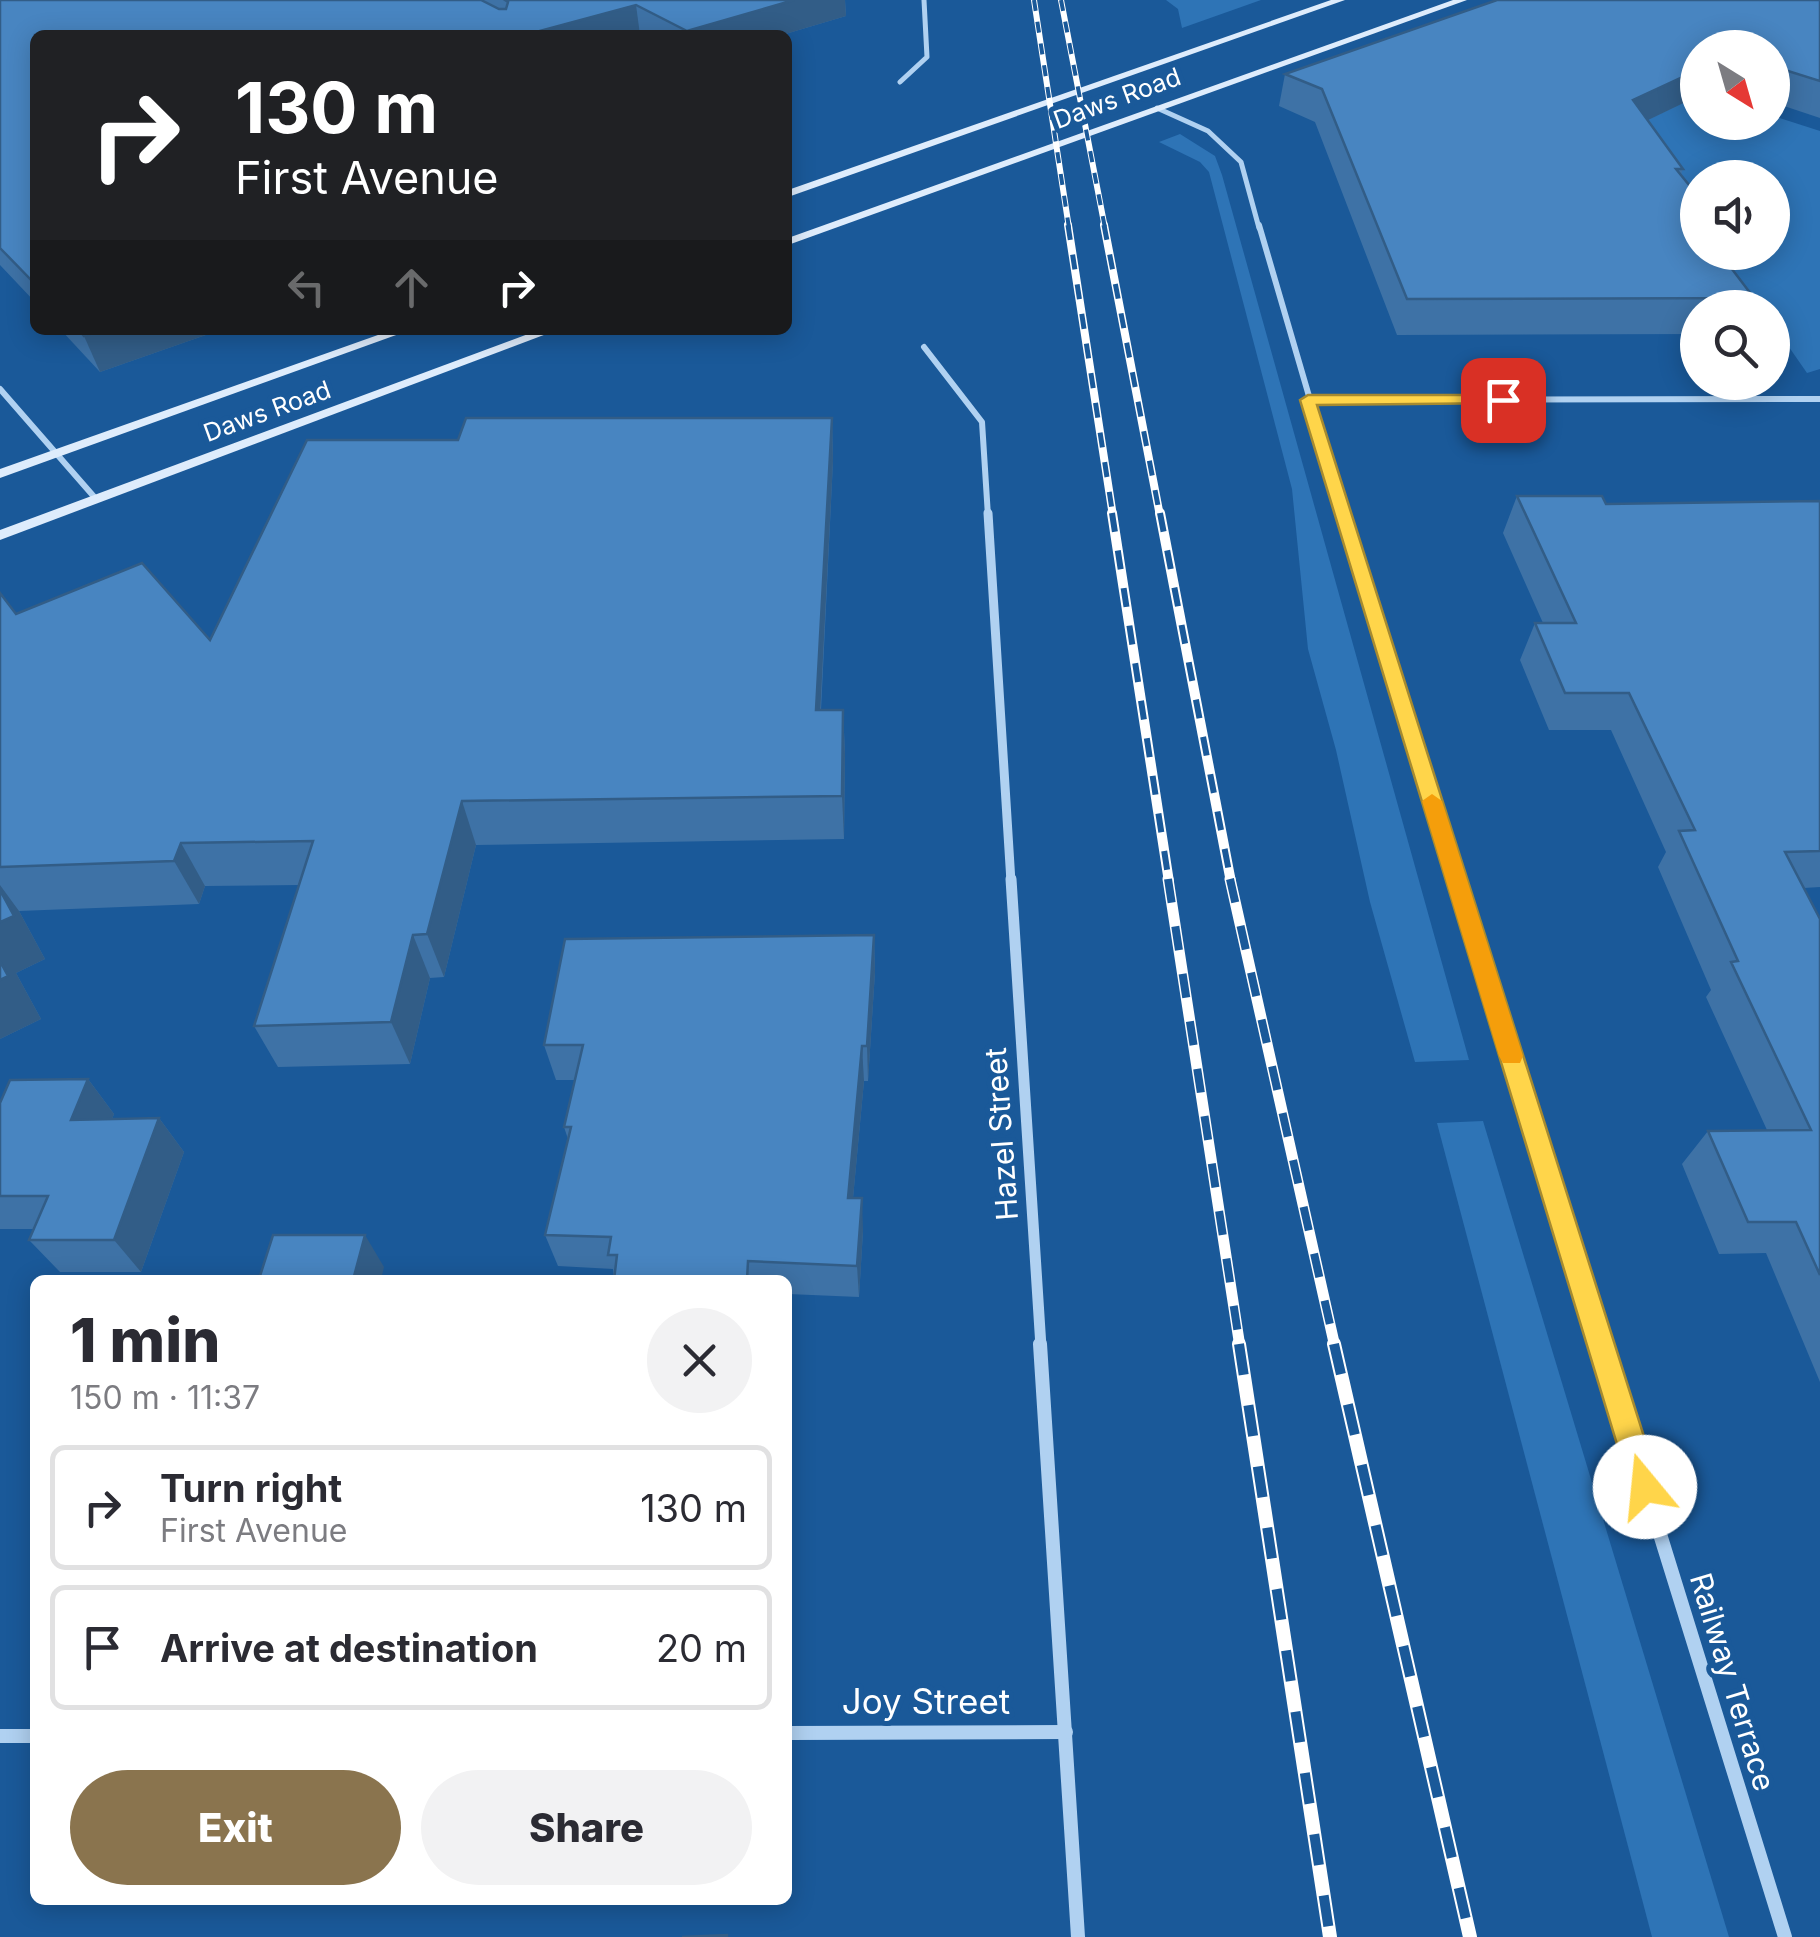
<!DOCTYPE html>
<html lang="en">
<head>
<meta charset="utf-8">
<style>
  :root { --surface:#fff; --page:#f2f2f3; --text:#2b2b33; --muted:#7c7c81; --line:#e1e1e2; --accent:#8a744e }
  body { margin:0; font-family:Inter,sans-serif; background:var(--page); color:var(--text); height:100vh; display:flex; flex-direction:column; font-size:38px; white-space:nowrap }
  * { box-sizing:border-box; margin:0 }
  p { font-size:32px; color:var(--muted) }
  .icon { flex:none; width:55px; height:55px; fill:none; stroke:currentColor; stroke-width:2; stroke-linecap:round; stroke-linejoin:round }
  .map { position:relative; flex:1; overflow:hidden }
  .drawer { position:absolute; left:30px; top:1275px; width:762px; height:630px; display:flex; flex-direction:column; background:var(--surface); border-radius:15px; box-shadow:0 5px 25px #0003 }
  .drawer>* { flex:none }
  .guide { position:absolute; left:30px; top:30px; width:762px; height:305px; border-radius:15px; box-shadow:0 5px 25px #0003; background:#202124; color:#fff; overflow:hidden }
  .needle { width:65px; rotate:143deg }
  .controls { position:absolute; left:1680px; top:30px; display:grid; gap:20px }
  .controls a { display:grid; place-items:center; width:110px; height:110px; border-radius:50%; background:var(--surface); box-shadow:0 5px 25px #0003; font-size:50px }
  .pin { position:absolute; display:grid; place-items:center; width:85px; height:85px; color:#fff; margin:-42px; border-radius:20px; box-shadow:0 5px 15px #0006 }
  .me { position:absolute; width:110px; margin:-55px; rotate:343deg; stroke-linejoin:round; filter:drop-shadow(0 0 8px #0008) }
  .turn { display:flex; align-items:center; gap:35px; height:210px; padding:0 40px; font-size:45px }
  .turn .icon { width:130px; height:130px; stroke-width:2.5 }
  .turn b { display:block; font-size:70px; line-height:85px }
  .lanes { display:flex; align-items:center; height:95px; padding:0 40px; background:#0003; justify-content:center; gap:50px; direction:ltr }
  .lanes .off { opacity:.35 }
  .round { display:grid; place-items:center; flex:none; width:105px; height:105px; border-radius:52px; background:var(--page) }
  .summary { display:flex; align-items:center; justify-content:space-between; height:170px; padding:0 40px }
  h1 { font-size:60px; font-weight:800; line-height:75px }
  .button { display:flex; gap:20px; margin-top:auto; padding:20px 40px }
  .button a { flex:1; height:115px; border-radius:60px; background:var(--accent); color:#fff; font-size:40px; font-weight:800; line-height:115px; text-align:center }
  .button a+a { background:var(--page); color:var(--text) }
  ul { padding:0; list-style:none }
  li { display:flex; align-items:center; gap:30px; height:125px; margin:0 20px 15px; padding:0 20px; border:5px solid var(--line); border-radius:15px }
  li div { flex:1 }
  li b { display:block; font-size:38px }
  li em { font-style:normal }
  .map>svg:first-child { display:block }
  .green { fill:#2e74b6 }
  .lines { fill:none; stroke-linecap:round; stroke-linejoin:round }
  .minor-far4 { stroke:#b0d1f1; stroke-width:5 }
  .minor-far3 { stroke:#b0d1f1; stroke-width:6 }
  .minor-far2 { stroke:#b0d1f1; stroke-width:9 }
  .minor-far1 { stroke:#b0d1f1; stroke-width:11 }
  .minor { stroke:#b0d1f1; stroke-width:14 }
  .secondary { fill:#deecfc; fill-rule:evenodd }
  .rail-far4-casing { stroke:#fff; stroke-width:6 }
  .rail-far3-casing { stroke:#fff; stroke-width:8 }
  .rail-far2-casing { stroke:#fff; stroke-width:10 }
  .rail-far1-casing { stroke:#fff; stroke-width:11 }
  .rail-casing { stroke:#fff; stroke-width:14 }
  .rail-far4 { stroke:#1a5999; stroke-width:4; stroke-dasharray:11; stroke-linecap:butt }
  .rail-far3 { stroke:#1a5999; stroke-width:5; stroke-dasharray:15; stroke-linecap:butt }
  .rail-far2 { stroke:#1a5999; stroke-width:6; stroke-dasharray:19; stroke-linecap:butt }
  .rail-far1 { stroke:#1a5999; stroke-width:8; stroke-dasharray:24; stroke-linecap:butt }
  .rail { stroke:#1a5999; stroke-width:10; stroke-dasharray:31; stroke-linecap:butt }
  .wall { fill:#3e72a6 }
  .shaded-wall { fill:#325d87 }
  .building { fill:#4885c1; stroke:#325d87; stroke-width:2.5 }
  .route { fill:#ffd54a; stroke:#a68a30; stroke-width:2.5 }
  .slow { fill:#f59e0b }
  .labels { text-anchor:middle; stroke-width:10; stroke-linejoin:round; paint-order:stroke }
  .far-street-label { font-size:25px; fill:#fff; stroke:#1a5999 }
  .street-label { font-size:30px; fill:#fff; stroke:#1a5999 }
  .near-street-label { font-size:35px; fill:#fff; stroke:#1a5999 }
</style>
</head>
<body>
<div class="map">
<svg width="1820" height="1937" viewBox="0 0 1820 1937">
  <rect width="100%" height="100%" fill="#1a5999"/>
  <g class="green">
    <polygon points="1166,0 1261,0 1182,28 1178,9"/>
    <polygon points="1697,91 1698,122 1772,122 1773,116 1820,131 1820,369 1807,373 1773,324 1772,308 1760,307 1721,253 1772,252 1772,178 1698,178 1697,219 1623,115"/>
    <polygon points="1180,134 1215,156 1222,175 1469,1060 1415,1062 1370,902 1336,750 1308,649 1292,489 1209,172 1200,162 1159,142"/>
    <polygon points="1483,1121 1729,1937 1652,1937 1437,1123"/>
  </g>
  <g class="lines">
    <g class="minor-far4">
      <polyline points="900,82 927,57 924,0"/>
      <polyline points="1157,108 1208,131 1241,162 1259,228"/>
    </g>
    <g class="minor-far3">
      <polyline points="1259,225 1344,516"/>
      <polyline points="924,347 982,422 988,516"/>
      <polyline points="0,389 96,499"/>
      <polyline points="1308,400 1820,399"/>
    </g>
    <g class="minor-far2">
      <polyline points="988,513 1011,882"/>
      <polyline points="1343,513 1457,882"/>
    </g>
    <g class="minor-far1">
      <polyline points="1011,879 1041,1347"/>
      <polyline points="1457,879 1602,1347"/>
    </g>
    <g class="minor">
      <polyline points="1040,1344 1078,1937"/>
      <polyline points="1601,1344 1785,1937"/>
      <polyline points="788,1733 1066,1732"/>
      <polyline points="0,1736 35,1736"/>
    </g>
    <g class="secondary">
      <polygon points="1331,0 1345,0 788,197 788,190"/>
      <polygon points="1453,0 1467,0 788,245 788,238"/>
      <polygon points="392,330 410,330 0,478 0,469"/>
      <polygon points="539,330 557,330 0,540 0,530"/>
    </g>
    <g class="rail-far4-casing">
      <g id="rail-far4">
        <polyline points="1034,0 1069,228"/>
        <polyline points="1061,0 1105,228"/>
      </g>
    </g>
    <g class="rail-far3-casing">
      <g id="rail-far3">
        <polyline points="1068,225 1113,516"/>
        <polyline points="1104,225 1160,516"/>
      </g>
    </g>
    <g class="rail-far2-casing">
      <g id="rail-far2">
        <polyline points="1112,513 1169,882"/>
        <polyline points="1160,513 1231,882"/>
      </g>
    </g>
    <g class="rail-far1-casing">
      <g id="rail-far1">
        <polyline points="1168,879 1240,1347"/>
        <polyline points="1230,879 1335,1347"/>
      </g>
    </g>
    <g class="rail-casing">
      <g id="rail">
        <polyline points="1239,1344 1330,1937"/>
        <polyline points="1334,1344 1470,1937"/>
      </g>
    </g>
    <use href="#rail-far4" class="rail-far4"/>
    <use href="#rail-far3" class="rail-far3"/>
    <use href="#rail-far2" class="rail-far2"/>
    <use href="#rail-far1" class="rail-far1"/>
    <use href="#rail" class="rail"/>
  </g>
  <g class="wall">
    <polygon points="0,0 845,0 846,16 782,35 35,35 35,302 0,265"/>
    <polygon points="1820,0 1820,118 1772,102 1772,48 1698,48 1698,96 1648,120 1683,169 1681,175 1698,252 1728,252 1725,259 1754,298 1750,308 1698,308 1698,334 1397,335 1315,122 1279,106 1285,74"/>
    <polygon points="61,330 220,330 100,372"/>
    <polygon points="832,418 833,461 821,710 843,710 845,754 844,839 476,845 444,977 430,978 410,1064 278,1067 254,1026 299,885 205,886 199,904 19,911 45,959 16,973 41,1019 0,1039 0,593 16,614 210,640 458,440"/>
    <polygon points="1517,496 1606,504 1820,501 1820,887 1804,888 1820,919 1820,1382 1766,1253 1719,1254 1682,1164 1708,1131 1767,1130 1706,997 1711,990 1658,867 1666,852 1611,730 1549,730 1520,660 1535,623 1543,623 1503,533"/>
    <polygon points="874,935 875,972 868,1081 864,1081 853,1198 863,1231 859,1297 788,1294 788,1280 614,1280 613,1269 558,1266 545,1235 568,1139 564,1127 575,1080 556,1080 544,1045"/>
    <polygon points="88,1079 114,1114 112,1119 159,1118 184,1152 141,1272 60,1272 29,1240 34,1229 0,1229 0,1103"/>
  </g>
  <g class="shaded-wall">
    <polygon points="794,0 845,0 846,16 782,35 687,35 687,31"/>
    <polygon points="636,5 640,35 525,35"/>
    <polygon points="1698,70 1698,96 1621,133 1633,100"/>
    <polygon points="100,330 220,330 100,372 84,336"/>
    <polygon points="832,418 833,461 818,755 816,710"/>
    <polygon points="843,710 845,754 844,839 842,796"/>
    <polygon points="462,801 476,845 444,977 427,934"/>
    <polygon points="181,843 205,886 199,904 174,861"/>
    <polygon points="0,885 19,911 45,959 16,973 41,1019 0,1039"/>
    <polygon points="413,935 430,978 410,1064 391,1022"/>
    <polygon points="874,935 875,972 868,1081 867,1046"/>
    <polygon points="862,1046 864,1081 850,1230 848,1198"/>
    <polygon points="88,1079 114,1114 99,1154 71,1120"/>
    <polygon points="159,1118 184,1152 141,1272 114,1240"/>
    <polygon points="862,1198 863,1231 859,1297 857,1266"/>
    <polygon points="365,1235 384,1267 381,1280 353,1280"/>
  </g>
  <g class="building">
    <polygon points="0,0 481,0 499,9 506,9 508,2 505,0 794,0 687,31 636,5 525,35 35,35 35,284 0,248"/>
    <polygon points="1497,0 1820,0 1820,81 1772,66 1772,48 1698,48 1698,70 1633,100 1683,169 1676,169 1698,196 1698,252 1719,252 1754,298 1407,299 1322,89 1285,74"/>
    <polygon points="79,330 100,330 84,336"/>
    <polygon points="466,418 832,418 816,710 843,710 842,796 462,801 427,934 413,935 391,1022 254,1026 313,841 181,843 174,861 0,867 0,593 16,614 142,563 210,640 307,440 458,440"/>
    <polygon points="1517,496 1602,496 1606,504 1820,501 1820,851 1785,852 1820,919 1820,1275 1796,1222 1748,1222 1708,1131 1811,1130 1731,962 1738,961 1679,831 1695,830 1629,693 1565,693 1535,623 1576,623"/>
    <polygon points="0,890 14,916 0,922"/>
    <polygon points="874,935 867,1046 862,1046 848,1198 862,1198 857,1266 748,1261 747,1280 614,1280 617,1255 608,1255 611,1237 545,1235 571,1127 564,1127 583,1045 544,1045 565,939"/>
    <polygon points="0,961 8,976 0,980"/>
    <polygon points="88,1079 71,1120 159,1118 114,1240 29,1240 48,1196 0,1196 0,1103 10,1080"/>
    <polygon points="273,1235 365,1235 353,1280 167,1280 168,1277 260,1276"/>
    <polygon points="727,1935 727,1937 682,1937"/>
  </g>
  <polygon class="route" points="1503,395 1511,400 1509,403 1317,405 1660,1487 1655,1498 1645,1502 1635,1498 1630,1487 1300,400 1308,395"/>
  <polygon class="slow" points="1432,794 1442,801 1523,1056 1520,1063 1503,1063 1499,1056 1422,801"/>
  <g class="labels">
    <g class="far-street-label">
      <text transform="translate(1117 98) rotate(-20)" y="9">Daws Road</text>
      <text transform="translate(267 411) rotate(-20)" y="9">Daws Road</text>
    </g>
    <g class="street-label">
      <text transform="translate(1002 1134) rotate(-94)" y="10">Hazel Street</text>
      <text transform="translate(1732 1682) rotate(73)" y="10">Railway Terrace</text>
    </g>
    <g class="near-street-label">
      <text x="926" y="1714">Joy Street</text>
    </g>
  </g>
</svg>
<div class="controls">
<a><svg class="needle" viewBox="-14 -14 28 28"><path d="M0-13l5 13h-10z" fill="#e53935"/><path d="M0 13l5-13h-10z" fill="#7c7c81"/></svg></a>
<a><svg class="icon" aria-label="sound" viewBox="0 0 24 24"><path d="M4 9h4l5-4v14l-5-4H4zM17 9q2 3 0 6"/></svg></a>
<a><svg class="icon" aria-label="search" viewBox="0 0 24 24"><circle cx="10" cy="10" r="6"/><path d="M15 15l6 6"/></svg></a>
</div>
<div class="pin" style="left:1503px;top:400px;background:#d93025"><svg class="icon" aria-label="arrive" viewBox="0 0 24 24"><path d="M6 21V4h12l-3 4 3 4H6"/></svg></div>
<svg class="me" style="left:1645px;top:1487px" viewBox="-20 -20 40 40"><circle r="19" fill="#fff"/><path d="M0-13L10 11 0 6-10 11z" fill="#ffd54a"/></svg>
<div class="guide">
<div class="turn"><svg class="icon" aria-label="right" viewBox="0 0 24 24"><path d="M7 20v-9h11M14 6l5 5-5 5"/></svg><div><b>130 m</b>First Avenue</div></div>
<div class="lanes"><svg class="icon off" aria-label="left" viewBox="0 0 24 24"><path d="M17 20v-9H6M10 6l-5 5 5 5"/></svg><svg class="icon off" aria-label="ahead" viewBox="0 0 24 24"><path d="M12 20V5M6 11l6-6 6 6"/></svg><svg class="icon" aria-label="right" viewBox="0 0 24 24"><path d="M7 20v-9h11M14 6l5 5-5 5"/></svg></div>
</div>
<section class="drawer">
<div class="summary"><div><h1>1 min</h1><p>150 m · 11:37</p></div><a class="round"><svg class="icon" aria-label="close" viewBox="0 0 24 24"><path d="M6 6l12 12M18 6L6 18"/></svg></a></div>
<ul>
<li><svg class="icon" aria-label="right" viewBox="0 0 24 24"><path d="M7 20v-9h11M14 6l5 5-5 5"/></svg><div><b>Turn right</b><p>First Avenue</p></div><em>130 m</em></li>
<li><svg class="icon" aria-label="arrive" viewBox="0 0 24 24"><path d="M6 21V4h12l-3 4 3 4H6"/></svg><div><b>Arrive at destination</b></div><em>20 m</em></li>
</ul>
<div class="button"><a>Exit</a><a>Share</a></div>
</section>
</div>
</body>
</html>
